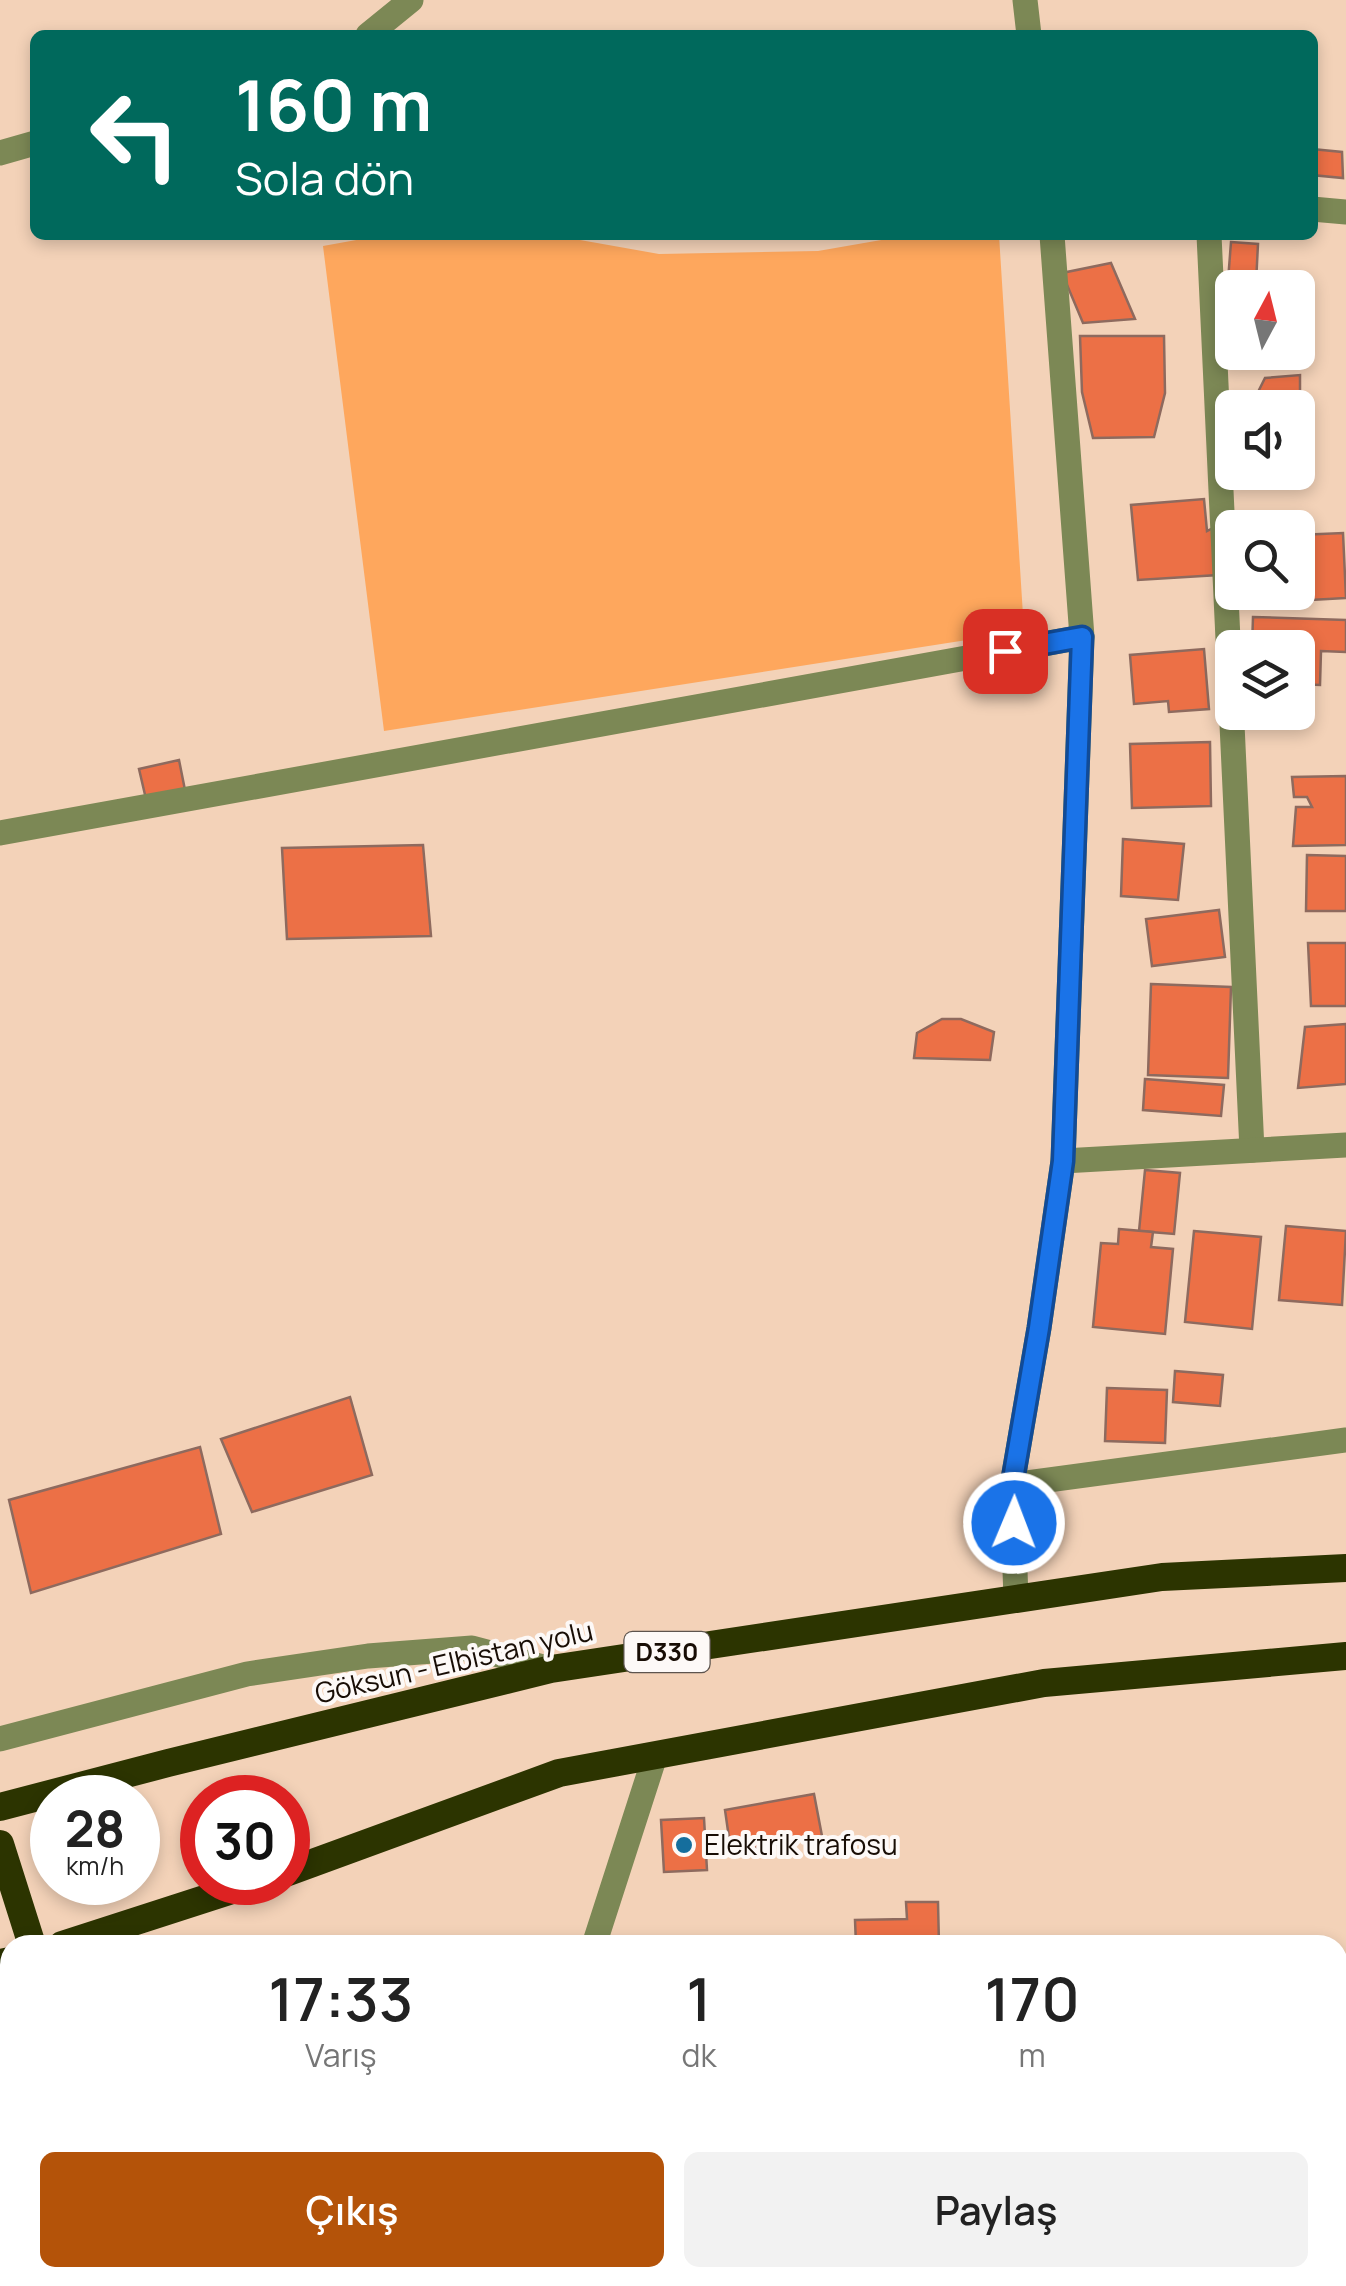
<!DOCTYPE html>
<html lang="tr">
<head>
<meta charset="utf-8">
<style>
  :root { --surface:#fff; --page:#f2f2f2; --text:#222; --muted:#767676; --accent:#b45309 }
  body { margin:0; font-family:Manrope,sans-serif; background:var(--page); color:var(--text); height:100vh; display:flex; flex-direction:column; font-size:38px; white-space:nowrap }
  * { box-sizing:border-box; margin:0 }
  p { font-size:32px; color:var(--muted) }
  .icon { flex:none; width:55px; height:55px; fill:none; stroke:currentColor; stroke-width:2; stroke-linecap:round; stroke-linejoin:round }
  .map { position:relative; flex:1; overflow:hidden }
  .sheet { position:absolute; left:0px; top:1935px; width:1348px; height:352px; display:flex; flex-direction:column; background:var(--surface); border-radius:30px 30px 0 0; box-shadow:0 5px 15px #0003 }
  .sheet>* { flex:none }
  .top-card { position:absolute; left:30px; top:30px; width:1288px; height:210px; border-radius:15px; box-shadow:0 5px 15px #0003; background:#00695c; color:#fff; overflow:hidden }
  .needle { width:65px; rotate:7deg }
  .controls { position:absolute; left:1215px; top:270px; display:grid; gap:20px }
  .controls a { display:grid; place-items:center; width:100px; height:100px; border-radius:15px; background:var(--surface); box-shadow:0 5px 15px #0003; font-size:50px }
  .speed { position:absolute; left:30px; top:1775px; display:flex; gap:20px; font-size:50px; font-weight:700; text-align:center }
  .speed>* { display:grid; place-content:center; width:130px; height:130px; border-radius:50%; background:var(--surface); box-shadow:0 5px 15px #0003; line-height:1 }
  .speed small { font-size:25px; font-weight:400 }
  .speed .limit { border:15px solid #d22; background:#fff; color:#111 }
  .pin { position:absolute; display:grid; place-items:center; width:85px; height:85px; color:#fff; margin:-42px; border-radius:20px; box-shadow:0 5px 15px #0006 }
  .me { position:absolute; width:110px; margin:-55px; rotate:1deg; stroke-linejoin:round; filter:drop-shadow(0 0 8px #0008) }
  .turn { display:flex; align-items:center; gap:35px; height:210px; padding:0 40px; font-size:45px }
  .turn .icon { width:130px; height:130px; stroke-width:2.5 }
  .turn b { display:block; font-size:70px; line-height:85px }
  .eta { display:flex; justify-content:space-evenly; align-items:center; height:170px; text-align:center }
  .eta b { font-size:60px; font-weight:600; line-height:70px }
  .primary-button { display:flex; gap:20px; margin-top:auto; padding:20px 40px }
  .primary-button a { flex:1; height:115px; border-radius:15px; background:var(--accent); color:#fff; font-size:40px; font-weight:600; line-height:115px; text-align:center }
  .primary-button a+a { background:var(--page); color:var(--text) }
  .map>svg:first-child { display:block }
  .green { fill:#fea75d }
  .building { fill:#ec7046; stroke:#8e6a5e; stroke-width:2.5 }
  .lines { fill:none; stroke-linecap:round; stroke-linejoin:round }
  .service { stroke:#7c8855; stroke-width:18 }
  .minor { stroke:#7c8855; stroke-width:25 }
  .trunk { stroke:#2c3400; stroke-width:28 }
  .route-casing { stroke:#114b97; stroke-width:25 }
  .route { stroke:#1a73e8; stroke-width:18 }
  .poi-dot { fill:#156e9d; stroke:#fdf9f7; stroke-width:4 }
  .labels { text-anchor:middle; stroke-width:8; stroke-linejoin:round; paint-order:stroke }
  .shield { fill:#fdf9f7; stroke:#5d544e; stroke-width:2.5 }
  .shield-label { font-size:25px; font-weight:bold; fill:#180d05 }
  .street-label { font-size:28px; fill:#180d05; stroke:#fdf9f7 }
  .poi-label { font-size:28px; fill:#180d05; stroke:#fdf9f7; text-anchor:start }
</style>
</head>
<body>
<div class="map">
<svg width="1346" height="2286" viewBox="0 0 1346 2286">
  <rect width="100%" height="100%" fill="#f3d2b8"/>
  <polygon class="green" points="384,235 552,235 659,254 818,251 910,235 999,235 1024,631 384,731 323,246"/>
  <g class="building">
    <polygon points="1312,149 1342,152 1343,178 1312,175"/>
    <polygon points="1231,242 1258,244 1256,283 1228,281"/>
    <polygon points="1111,263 1135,319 1083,323 1062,273"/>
    <polygon points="1080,336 1164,336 1165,393 1154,437 1093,438 1082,392"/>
    <polygon points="1300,375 1300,392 1311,414 1298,412 1298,408 1257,408 1258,392 1265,378"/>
    <polygon points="1204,499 1207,531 1215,527 1218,575 1138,580 1131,505"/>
    <polygon points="1343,533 1346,598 1258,603 1258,592 1298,592 1298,535"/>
    <polygon points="1253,617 1346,620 1346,652 1321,651 1320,685 1298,684 1298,648 1252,648"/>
    <polygon points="1204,649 1209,709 1169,712 1168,701 1134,704 1130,655"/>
    <polygon points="1210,742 1211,806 1132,808 1130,744"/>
    <polygon points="179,760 185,790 146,799 139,769"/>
    <polygon points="1346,776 1346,845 1293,846 1296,807 1312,807 1307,797 1294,797 1292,777"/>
    <polygon points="1123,839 1184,844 1178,900 1121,896"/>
    <polygon points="423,845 431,936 287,939 282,848"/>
    <polygon points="1307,855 1346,856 1346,911 1306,911"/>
    <polygon points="1219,910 1225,957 1152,966 1146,919"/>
    <polygon points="1308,943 1346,943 1346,1006 1311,1006"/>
    <polygon points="1151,984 1231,987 1228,1078 1148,1075"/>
    <polygon points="942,1019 961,1019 994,1032 990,1060 914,1058 917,1033"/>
    <polygon points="1346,1024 1346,1084 1298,1088 1305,1027"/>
    <polygon points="1145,1079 1224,1085 1221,1116 1143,1110"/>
    <polygon points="1145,1170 1180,1173 1174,1234 1139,1231"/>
    <polygon points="1286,1226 1346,1231 1342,1305 1279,1300"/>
    <polygon points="1119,1229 1153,1232 1151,1247 1173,1249 1165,1334 1093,1327 1101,1243 1118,1244"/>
    <polygon points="1194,1231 1261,1237 1252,1329 1185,1322"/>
    <polygon points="1175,1371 1223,1375 1220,1406 1173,1402"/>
    <polygon points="1107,1388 1167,1390 1165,1443 1105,1441"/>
    <polygon points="350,1397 372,1475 252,1512 221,1439"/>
    <polygon points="200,1447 221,1534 31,1593 9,1500"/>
    <polygon points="814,1794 822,1836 731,1852 725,1810"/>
    <polygon points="704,1818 707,1870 664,1872 661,1820"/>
    <polygon points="906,1902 938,1902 939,1945 856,1945 855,1920 907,1919"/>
    <polygon points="10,2139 10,2204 0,2170 0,2142"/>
    <polygon points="10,2220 10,2278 50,2278 0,2285 0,2223"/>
    <polygon points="452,2278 480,2278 482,2286 420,2286"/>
  </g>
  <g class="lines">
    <polyline class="service" points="1338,2029 1346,2029"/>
    <g class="minor">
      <polyline points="1025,0 1029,35"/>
      <polyline points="368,35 411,0"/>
      <polyline points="0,153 35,143"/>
      <polyline points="1312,209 1346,212"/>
      <polyline points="1209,235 1252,1150"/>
      <polyline points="0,833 1082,637"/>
      <polyline points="1063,1161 1346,1145"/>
      <polyline points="1012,1485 1346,1440"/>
      <polyline points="1016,1599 1012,1485 1039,1328 1063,1161 1082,637 1052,235"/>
      <polyline points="0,1739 247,1674 368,1656 472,1648 551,1669"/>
      <polyline points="594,1945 655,1756"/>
      <polyline points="0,2095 10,2093"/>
      <polyline points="576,2286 576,2278"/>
    </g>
    <g class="trunk">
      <polyline points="0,1807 168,1763 551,1669 1162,1577 1346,1568"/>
      <polyline points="0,1844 32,1945"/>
      <polyline points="288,1872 559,1773 1044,1683 1346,1656"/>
      <polyline points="62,1945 257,1882"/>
      <polyline points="0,1963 10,1961"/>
    </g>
  </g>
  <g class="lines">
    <g class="route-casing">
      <polyline id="route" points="1005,651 1082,637 1063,1161 1039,1328 1012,1485 1014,1523"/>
    </g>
    <use href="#route" class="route"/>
  </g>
  <circle class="poi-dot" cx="684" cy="1845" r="10"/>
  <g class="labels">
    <rect class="shield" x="624.5" y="1632" width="85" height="40" rx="8"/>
    <g class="shield-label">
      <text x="667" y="1661">D330</text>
    </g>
    <g class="street-label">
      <text transform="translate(454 1662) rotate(-13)" y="10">Göksun - Elbistan yolu</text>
    </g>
    <g class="poi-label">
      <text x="704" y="1855">Elektrik trafosu</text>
    </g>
  </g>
</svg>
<div class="controls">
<a><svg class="needle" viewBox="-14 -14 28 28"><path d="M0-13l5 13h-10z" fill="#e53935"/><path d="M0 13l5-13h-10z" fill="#767676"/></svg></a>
<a><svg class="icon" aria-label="sound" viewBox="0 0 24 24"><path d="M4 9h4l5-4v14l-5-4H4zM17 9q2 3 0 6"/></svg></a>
<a><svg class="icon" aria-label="search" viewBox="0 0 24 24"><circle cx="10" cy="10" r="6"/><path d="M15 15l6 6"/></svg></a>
<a><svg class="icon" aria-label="layers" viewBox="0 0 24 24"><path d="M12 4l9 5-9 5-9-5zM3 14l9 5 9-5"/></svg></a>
</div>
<div class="speed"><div>28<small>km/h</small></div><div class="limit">30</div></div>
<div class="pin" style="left:1005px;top:651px;background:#d93025"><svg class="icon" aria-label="arrive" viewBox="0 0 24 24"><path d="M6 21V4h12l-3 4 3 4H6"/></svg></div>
<svg class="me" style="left:1014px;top:1523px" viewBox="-20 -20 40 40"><circle r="17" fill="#1a73e8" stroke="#fff" stroke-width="3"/><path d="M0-11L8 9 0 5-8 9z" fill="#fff"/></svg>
<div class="top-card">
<div class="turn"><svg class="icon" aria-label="left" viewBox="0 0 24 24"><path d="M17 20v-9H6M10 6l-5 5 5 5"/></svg><div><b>160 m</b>Sola dön</div></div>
</div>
<section class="sheet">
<div class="eta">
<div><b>17:33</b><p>Varış</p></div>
<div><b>1</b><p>dk</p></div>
<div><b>170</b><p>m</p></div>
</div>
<div class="primary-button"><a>Çıkış</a><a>Paylaş</a></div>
</section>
</div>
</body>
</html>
